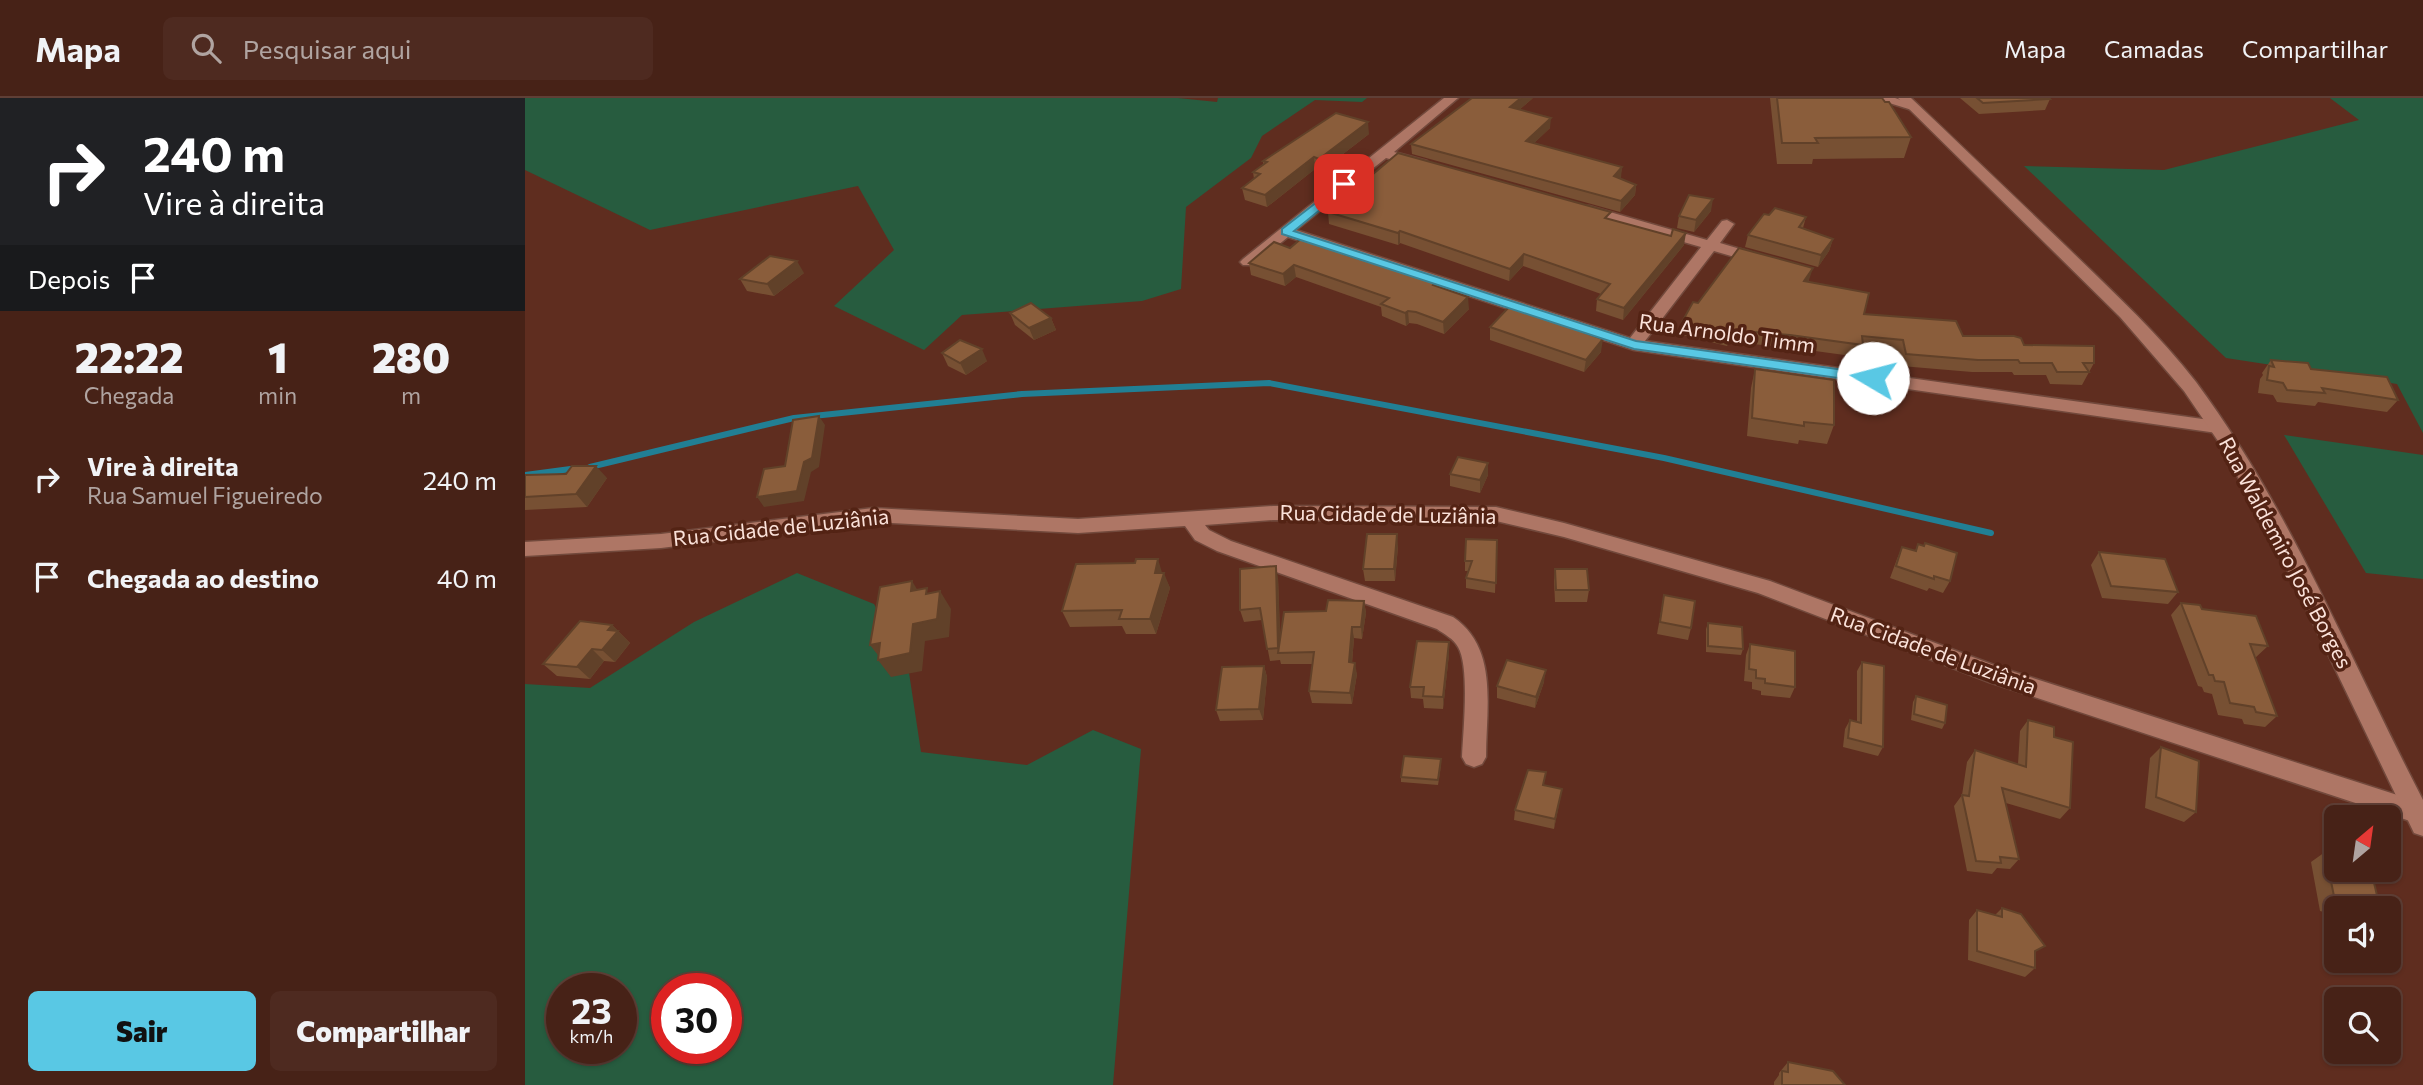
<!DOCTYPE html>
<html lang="pt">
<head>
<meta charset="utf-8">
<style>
  :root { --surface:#472217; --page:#4e2a20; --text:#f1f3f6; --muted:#b0a4a1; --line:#5f3f36; --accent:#59c8e4 }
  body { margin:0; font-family:Commissioner,sans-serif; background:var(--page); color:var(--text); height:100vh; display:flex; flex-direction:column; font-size:26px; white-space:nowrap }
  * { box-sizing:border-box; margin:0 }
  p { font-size:23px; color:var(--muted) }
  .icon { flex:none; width:38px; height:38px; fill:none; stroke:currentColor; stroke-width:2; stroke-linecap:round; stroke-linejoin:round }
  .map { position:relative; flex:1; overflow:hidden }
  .panel { display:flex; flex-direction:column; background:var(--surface); width:525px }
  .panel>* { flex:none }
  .hud { background:#202124; color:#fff; overflow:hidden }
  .needle { width:46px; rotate:29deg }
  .fabs { position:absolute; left:1799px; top:707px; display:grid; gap:14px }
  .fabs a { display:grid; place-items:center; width:77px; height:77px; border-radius:10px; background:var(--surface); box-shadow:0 2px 5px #0004,0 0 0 2px var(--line); font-size:35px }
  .speed { position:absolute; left:21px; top:875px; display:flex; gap:14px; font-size:35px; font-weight:700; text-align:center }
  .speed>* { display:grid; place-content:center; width:91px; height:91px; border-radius:50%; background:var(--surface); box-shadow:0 2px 5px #0004,0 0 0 2px var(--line); line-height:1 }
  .speed small { font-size:18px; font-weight:400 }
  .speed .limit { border:10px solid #d22; background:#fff; color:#111 }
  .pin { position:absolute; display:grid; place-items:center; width:60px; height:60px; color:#fff; margin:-30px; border-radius:14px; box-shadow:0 4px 10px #0006 }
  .me { position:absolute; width:77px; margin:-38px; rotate:278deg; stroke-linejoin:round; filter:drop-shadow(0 0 5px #0008) }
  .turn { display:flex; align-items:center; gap:24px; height:147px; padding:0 28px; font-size:32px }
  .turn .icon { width:91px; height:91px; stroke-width:2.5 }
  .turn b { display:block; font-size:49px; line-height:60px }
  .then { display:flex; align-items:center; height:66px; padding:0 28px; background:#0003; gap:14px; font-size:26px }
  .eta { display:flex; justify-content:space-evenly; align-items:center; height:119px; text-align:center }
  .eta b { font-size:42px; font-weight:800; line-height:49px }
  .cta { display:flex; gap:14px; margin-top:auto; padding:14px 28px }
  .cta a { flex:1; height:80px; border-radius:10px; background:var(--accent); color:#111; font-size:28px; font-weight:800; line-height:80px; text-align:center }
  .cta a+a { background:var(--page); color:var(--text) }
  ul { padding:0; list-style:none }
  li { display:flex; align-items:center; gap:21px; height:98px; padding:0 28px }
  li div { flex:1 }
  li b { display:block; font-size:26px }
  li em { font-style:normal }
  header { display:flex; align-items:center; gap:42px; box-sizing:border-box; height:98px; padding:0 35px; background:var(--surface); border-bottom:2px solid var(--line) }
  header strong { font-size:33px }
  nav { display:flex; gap:38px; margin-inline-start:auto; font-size:24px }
  .search { width:490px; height:63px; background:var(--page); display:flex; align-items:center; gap:18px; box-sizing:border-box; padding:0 24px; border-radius:10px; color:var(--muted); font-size:26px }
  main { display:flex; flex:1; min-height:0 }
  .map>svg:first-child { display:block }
  .green { fill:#275c3f; fill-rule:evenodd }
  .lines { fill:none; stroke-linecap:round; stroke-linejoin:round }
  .stream { stroke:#217f94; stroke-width:6 }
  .street-casing { stroke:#72493c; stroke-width:3 }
  .secondary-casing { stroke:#72493c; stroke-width:3 }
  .street { fill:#ae7665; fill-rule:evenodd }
  .secondary { fill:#ae7665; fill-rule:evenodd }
  .wall { fill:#775033 }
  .shaded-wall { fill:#614129 }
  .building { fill:#8a5d3b; stroke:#614129; stroke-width:2 }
  .route { fill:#59c8e4; stroke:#3a8294; stroke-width:2 }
  .labels { text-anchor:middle; stroke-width:7; stroke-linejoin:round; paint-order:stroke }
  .street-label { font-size:21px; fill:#fbe2da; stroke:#532314 }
</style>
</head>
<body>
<header>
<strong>Mapa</strong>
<div class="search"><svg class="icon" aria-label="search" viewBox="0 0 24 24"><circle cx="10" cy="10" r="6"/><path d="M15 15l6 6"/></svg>Pesquisar aqui</div>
<nav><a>Mapa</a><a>Camadas</a><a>Compartilhar</a></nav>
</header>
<main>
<section class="panel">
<div class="hud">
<div class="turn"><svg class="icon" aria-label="right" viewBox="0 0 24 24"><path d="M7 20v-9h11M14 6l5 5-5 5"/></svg><div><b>240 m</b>Vire à direita</div></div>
<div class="then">Depois<svg class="icon" aria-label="arrive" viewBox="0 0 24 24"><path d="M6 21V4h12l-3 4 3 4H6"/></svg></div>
</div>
<div class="eta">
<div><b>22:22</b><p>Chegada</p></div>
<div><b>1</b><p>min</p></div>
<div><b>280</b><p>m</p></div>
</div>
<ul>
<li><svg class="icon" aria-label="right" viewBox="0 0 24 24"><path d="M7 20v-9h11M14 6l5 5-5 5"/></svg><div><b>Vire à direita</b><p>Rua Samuel Figueiredo</p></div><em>240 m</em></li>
<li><svg class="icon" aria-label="arrive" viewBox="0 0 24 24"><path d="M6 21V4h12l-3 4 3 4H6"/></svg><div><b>Chegada ao destino</b></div><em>40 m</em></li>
</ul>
<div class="cta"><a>Sair</a><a>Compartilhar</a></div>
</section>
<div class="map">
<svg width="1898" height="987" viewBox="0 0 1898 987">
  <rect width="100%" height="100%" fill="#5f2d1f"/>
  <g class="green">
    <polygon points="0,0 653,0 692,4 693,0 842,0 837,4 790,2 737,38 726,60 661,109 656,191 617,203 437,217 399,252 309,208 369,152 333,88 125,132 0,72"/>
    <polygon points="1805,0 1898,0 1898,335 1872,286 1701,260 1499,68 1639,72 1834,22"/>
    <polygon points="1759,337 1898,357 1898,481 1841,475"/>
    <path d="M 272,475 L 349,506 L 383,568 L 396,654 L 502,667 L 568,632 L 616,651 L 588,987 L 0,987 L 0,586 L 65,590 L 169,524 ZM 37,891 L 96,891 L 96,950 L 37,950 ZM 142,891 L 201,891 L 201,950 L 142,950 Z"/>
  </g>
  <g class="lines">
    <g class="stream">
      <polyline points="65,369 269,320 497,296 744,285 1139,360 1466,435"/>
      <polyline points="0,377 53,370"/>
    </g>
    <g class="street-casing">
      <g id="street">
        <polygon points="919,0 933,0 869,54 902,63 902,69 897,70 861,60 771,132 1105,240 1176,149 1054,114 1052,111 1054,108 1064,108 1182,142 1197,123 1202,122 1209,126 1195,145 1242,159 1245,162 1237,167 1189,153 1120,243 1692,323 1701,329 1692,335 1109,252 763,139 728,167 718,167 715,164 718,161"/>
        <polygon points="1348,0 1370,0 1393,8 1387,12"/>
        <path d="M 748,408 L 971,409 L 1039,425 L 1245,483 L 1477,570 L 1891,703 L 1898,705 L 1898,723 L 1891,725 L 1464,584 L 1233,495 L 1039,439 L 971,423 L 748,422 L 680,427 L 684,432 L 706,443 L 928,519 C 974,550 961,610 961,659 L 957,666 L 949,669 L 941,666 L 937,659 C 938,634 945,569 933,549 C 929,541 919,536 912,531 L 692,453 L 670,442 L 660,428 L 553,435 L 348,424 L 136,450 L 0,458 L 0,444 L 136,436 L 348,410 L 553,421 Z"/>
      </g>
    </g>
    <g class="secondary-casing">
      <path id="secondary" d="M 1373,0 L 1386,0 C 1439,50 1491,100 1543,150 C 1587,193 1633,235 1671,284 C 1766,412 1825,562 1898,702 L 1898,738 L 1889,735 L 1751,448 L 1693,343 L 1659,293 L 1595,219 Z"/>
    </g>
    <use href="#street" class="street"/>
    <use href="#secondary" class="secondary"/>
  </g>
  <g class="wall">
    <polygon points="1008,0 994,12 1025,30 1009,45 1097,69 1095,81 1111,87 1110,97 1095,114 887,56 886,46"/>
    <polygon points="1245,0 1357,0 1386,39 1379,60 1288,61 1287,66 1252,66"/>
    <polygon points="1435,0 1524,0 1525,1 1520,12 1454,16"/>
    <polygon points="844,36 796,73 790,71 742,109 720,102 717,90 729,81 728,74 738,66 738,63"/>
    <polygon points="1186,113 1169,134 1152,130 1154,118"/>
    <polygon points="803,114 1085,122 1159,147 1098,222 1071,213 1072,201 1076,196 998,168 984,183 875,145 873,147 804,126"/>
    <polygon points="1244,117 1281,119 1278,130 1308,141 1304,153 1293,169 1220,149 1223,137"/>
    <polygon points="765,150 822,157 910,184 911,188 944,211 919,236 892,226 884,225 881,228 857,218 856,209 771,179 760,188 726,177 724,165"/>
    <polygon points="279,175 249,198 222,193 215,181"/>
    <polygon points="1284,182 1283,184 1339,216 1438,238 1499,247 1569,265 1557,287 1525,286 1521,277 1489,277 1487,274 1447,274 1376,268 1374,254 1337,251 1334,259 1261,249 1204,244 1202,248 1154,236 1157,224 1173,205"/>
    <polygon points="485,215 526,220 531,232 509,242 490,227"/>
    <polygon points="965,229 1076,254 1059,274 965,242"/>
    <polygon points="417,255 462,263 441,277 423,268"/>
    <polygon points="1746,262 1786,271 1873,302 1862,314 1793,304 1790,308 1752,304 1748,297 1733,295 1735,281 1738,277 1737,275"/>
    <polygon points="1230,271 1309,327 1302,346 1274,342 1273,346 1222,338 1226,290"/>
    <polygon points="963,365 963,377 955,395 925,388 925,376"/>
    <polygon points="0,377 82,380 62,409 0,412"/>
    <polygon points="972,442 970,495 941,490 941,480 943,473 940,473 940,463"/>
    <polygon points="1400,445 1425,483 1418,495 1404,490 1402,493 1365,480 1372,461 1377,449 1390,453 1393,446 1398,448"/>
    <polygon points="873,448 870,483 840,483 838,471"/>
    <polygon points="1574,454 1653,494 1643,506 1577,500 1566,467"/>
    <polygon points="1030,471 1064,492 1062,504 1030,504 1029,483"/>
    <polygon points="638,475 645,490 631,536 601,536 597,528 545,529 537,513"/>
    <polygon points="753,480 755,539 801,513 839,503 841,515 837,541 829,540 827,565 832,576 827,606 787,605 784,593 788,566 756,566 755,562 745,563 737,522 719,524 715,512"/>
    <polygon points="1139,497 1166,530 1163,542 1132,536"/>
    <polygon points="1656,505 1677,511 1743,548 1730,560 1752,618 1740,629 1719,626 1717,621 1693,617 1687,596 1679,594 1677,589 1673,588 1646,517"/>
    <polygon points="1183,525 1218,551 1216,557 1181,554 1181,531"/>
    <polygon points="87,527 105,545 90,564 79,563 65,581 32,578 18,566"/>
    <polygon points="924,544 924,556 918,611 899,610 898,601 886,600 885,589"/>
    <polygon points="1225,546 1270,589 1265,600 1236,597 1236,593 1227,591 1227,584 1219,583 1221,557"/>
    <polygon points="1337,564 1358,649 1353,658 1318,649 1320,631 1325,622 1332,624 1332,573"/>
    <polygon points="739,568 742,579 738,622 695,623 691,612"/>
    <polygon points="1019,584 1010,610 972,600 972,588"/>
    <polygon points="1391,598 1420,625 1417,631 1386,622 1388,604"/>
    <polygon points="1503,622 1529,639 1545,710 1535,721 1481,705 1494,761 1485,771 1472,770 1467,776 1442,773 1429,708 1437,697 1442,664 1450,652 1493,666 1495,633"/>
    <polygon points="1636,649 1671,714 1659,724 1620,710 1625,660"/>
    <polygon points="916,667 913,687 876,684 876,679"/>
    <polygon points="1019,687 1035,701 1029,731 989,722 990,712"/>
    <polygon points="1800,754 1855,810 1811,810 1811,817 1795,813 1786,764"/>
    <polygon points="1477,810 1510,857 1510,870 1500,879 1443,862 1444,822 1452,812 1470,817"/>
    <polygon points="1263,964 1320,987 1249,987 1249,984 1254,977 1254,975"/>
  </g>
  <g class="shaded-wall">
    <polygon points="996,0 1008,0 985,20 985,9"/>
    <polygon points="1026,20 1025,30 1000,54 1001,43"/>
    <polygon points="843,24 844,36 796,73 794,61"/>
    <polygon points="789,59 790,71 742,109 740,97"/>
    <polygon points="1097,69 1096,80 1088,89 1089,78"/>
    <polygon points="1111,87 1110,97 1095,114 1096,103"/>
    <polygon points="1188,101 1186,113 1169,134 1171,122"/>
    <polygon points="875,133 875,145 873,147 873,135"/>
    <polygon points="1161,135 1159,147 1098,222 1099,210"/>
    <polygon points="1308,141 1304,153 1293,169 1296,157"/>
    <polygon points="999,156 998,168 984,183 985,171"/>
    <polygon points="272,163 279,175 249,198 242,186"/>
    <polygon points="769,167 771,179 760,188 758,176"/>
    <polygon points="1288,170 1284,182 1276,195 1279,183"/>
    <polygon points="943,199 944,211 919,236 918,224"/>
    <polygon points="883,213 884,225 881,228 880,215"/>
    <polygon points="526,220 531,232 509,242 504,230"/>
    <polygon points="1207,232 1204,244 1202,248 1205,236"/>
    <polygon points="1078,241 1076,254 1059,274 1061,262"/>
    <polygon points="457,251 462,263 441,277 435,265"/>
    <polygon points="294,318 300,327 294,369 286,374 279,403 239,409 232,399 279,364"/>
    <polygon points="963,365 963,377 955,395 955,382"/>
    <polygon points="71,368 82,380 62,409 51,396"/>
    <polygon points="872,436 873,448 870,483 869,471"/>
    <polygon points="633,461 638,478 639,475 645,490 631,536 625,521 630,475"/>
    <polygon points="751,468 753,480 756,555 753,550"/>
    <polygon points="387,483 398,501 386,493"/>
    <polygon points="415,493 426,511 424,539 400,543 397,573 366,579 353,562 356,561 345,547 355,545 388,526"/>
    <polygon points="839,503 841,515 837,541 836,529"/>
    <polygon points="87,527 105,545 90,564 77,552 83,532"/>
    <polygon points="827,529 829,540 826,576 824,564"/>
    <polygon points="924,544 924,556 918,611 918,599"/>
    <polygon points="67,551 79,563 65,581 52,569"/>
    <polygon points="830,565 832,576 827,606 825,595"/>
    <polygon points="739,568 742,579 738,622 734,611"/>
    <polygon points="1021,572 1019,584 1010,610 1011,599"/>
    <polygon points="1037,691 1029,731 1030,721"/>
  </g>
  <g class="building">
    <polygon points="947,0 996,0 985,9 1026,20 1001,43 1097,69 1089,78 1111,87 1096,103 886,46"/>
    <polygon points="1252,0 1357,0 1360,4 1364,4 1386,39 1290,40 1293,45 1257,45"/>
    <polygon points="1452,0 1524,0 1525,1 1458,5"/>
    <polygon points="811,15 843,24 794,61 789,59 740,97 717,90 735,76 728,74 742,64 738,63"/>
    <polygon points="873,55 1086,114 1080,120 1146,138 1148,131 1161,135 1099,210 1072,201 1085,186 999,156 985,171 875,133 873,135 803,114"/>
    <polygon points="1164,97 1188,101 1171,122 1154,118"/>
    <polygon points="1250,110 1281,119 1274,129 1308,141 1296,157 1223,137 1239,116 1244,117"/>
    <polygon points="778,139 821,154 819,156 910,184 908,187 943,199 918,224 891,214 883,213 880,215 856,206 864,200 769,167 758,176 724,165 749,144 765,150"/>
    <polygon points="1214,150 1288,170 1279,183 1344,195 1339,216 1431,223 1438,238 1489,238 1496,240 1499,247 1569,248 1569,265 1558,265 1564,274 1532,274 1527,265 1495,265 1493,262 1453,262 1381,256 1378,242 1337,238 1338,247 1265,237 1207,232 1205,236 1157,224 1168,204 1173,205"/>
    <polygon points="245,158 272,163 242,186 215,181"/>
    <polygon points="506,205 526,220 504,230 485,215"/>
    <polygon points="985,208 1078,241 1061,262 965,229"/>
    <polygon points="435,242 457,251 435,265 417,255"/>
    <polygon points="1746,262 1783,265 1786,271 1862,279 1873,302 1797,290 1800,295 1762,292 1758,285 1742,282 1744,268 1749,269"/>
    <polygon points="1230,271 1309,282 1309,327 1279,324 1279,328 1227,320"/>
    <polygon points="294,318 287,360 279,364 272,393 232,399 239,371 260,368 268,322"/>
    <polygon points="933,359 963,365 955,382 925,376"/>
    <polygon points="47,368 71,368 51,396 0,399 0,377 41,376"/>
    <polygon points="842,436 872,436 869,471 838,471"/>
    <polygon points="941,441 972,442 971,485 941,480 947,463 940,463"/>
    <polygon points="1400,445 1432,455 1425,483 1409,478 1409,481 1371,468 1377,449 1391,453 1393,446 1399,448"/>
    <polygon points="1574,454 1640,461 1653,494 1586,488"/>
    <polygon points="611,461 633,461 630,475 639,475 625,521 594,521 597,512 537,513 551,466 610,465"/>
    <polygon points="751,468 753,550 742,551 735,510 715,512 715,471"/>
    <polygon points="1030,471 1062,471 1064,492 1031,492"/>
    <polygon points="387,483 386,493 402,490 401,496 415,493 412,521 388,526 385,555 353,562 355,545 345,547 355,489"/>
    <polygon points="1139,497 1170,503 1166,530 1135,524"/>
    <polygon points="803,502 839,503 836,529 827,529 824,564 830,565 825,595 784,593 789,554 753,555 759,514 801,513"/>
    <polygon points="1656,505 1675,507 1677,511 1731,518 1743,548 1725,546 1752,618 1731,614 1729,609 1705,605 1699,584 1690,583 1688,577 1684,577"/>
    <polygon points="55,523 87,527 83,532 93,533 77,552 67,551 52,569 18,566"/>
    <polygon points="1183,525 1217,529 1218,551 1183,548"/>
    <polygon points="892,543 924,544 918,599 898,598 899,589 885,589"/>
    <polygon points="1225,546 1270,553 1270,589 1240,585 1240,581 1231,580 1231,572 1224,571"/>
    <polygon points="982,562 1021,572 1011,599 972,588"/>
    <polygon points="1337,564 1359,568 1358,649 1323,640 1325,622 1336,625"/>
    <polygon points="739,568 734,611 691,612 697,569"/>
    <polygon points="1391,598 1422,607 1420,625 1389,616"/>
    <polygon points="1503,622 1529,629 1529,639 1548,644 1545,710 1477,690 1494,761 1475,759 1476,765 1451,763 1437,697 1444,698 1450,652 1501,669"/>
    <polygon points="1636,649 1674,663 1671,714 1631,699"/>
    <polygon points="879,658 916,661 913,682 876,679"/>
    <polygon points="1003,672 1021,674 1018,687 1037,691 1030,721 990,712"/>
    <polygon points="1800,754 1811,757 1811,772 1846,772 1855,810 1836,810 1810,803"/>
    <polygon points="1477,810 1496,816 1520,848 1510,853 1510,870 1452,853 1452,812 1477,819"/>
    <polygon points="1263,964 1308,973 1320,987 1257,987 1257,973 1263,974"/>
  </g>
  <polygon class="route" points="819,83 825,86 823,89 769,133 1111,243 1348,276 1354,280 1348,285 1109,251 757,136 757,131"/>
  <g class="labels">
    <g class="street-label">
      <text transform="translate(1202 236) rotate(8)" y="7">Rua Arnoldo Timm</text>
      <text transform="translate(863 417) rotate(1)" y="7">Rua Cidade de Luziânia</text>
      <text transform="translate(256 430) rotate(-6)" y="7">Rua Cidade de Luziânia</text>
      <text transform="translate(1760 455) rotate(62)" y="7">Rua Waldemiro José Borges</text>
      <text transform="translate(1408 553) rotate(20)" y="7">Rua Cidade de Luziânia</text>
    </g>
  </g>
</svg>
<div class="fabs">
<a><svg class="needle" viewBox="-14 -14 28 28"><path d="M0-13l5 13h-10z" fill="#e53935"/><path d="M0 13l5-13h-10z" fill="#b0a4a1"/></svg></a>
<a><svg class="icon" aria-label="sound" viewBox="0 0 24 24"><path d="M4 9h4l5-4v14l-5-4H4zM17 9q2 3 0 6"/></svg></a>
<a><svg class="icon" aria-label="search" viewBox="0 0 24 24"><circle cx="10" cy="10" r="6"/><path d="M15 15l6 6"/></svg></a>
</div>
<div class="speed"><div>23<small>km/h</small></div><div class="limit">30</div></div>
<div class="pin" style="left:819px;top:86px;background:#d93025"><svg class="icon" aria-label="arrive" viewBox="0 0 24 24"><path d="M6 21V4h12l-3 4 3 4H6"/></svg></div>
<svg class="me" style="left:1348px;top:280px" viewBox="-20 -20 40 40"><circle r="19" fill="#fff"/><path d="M0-13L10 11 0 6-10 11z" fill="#59c8e4"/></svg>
</div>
</main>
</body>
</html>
